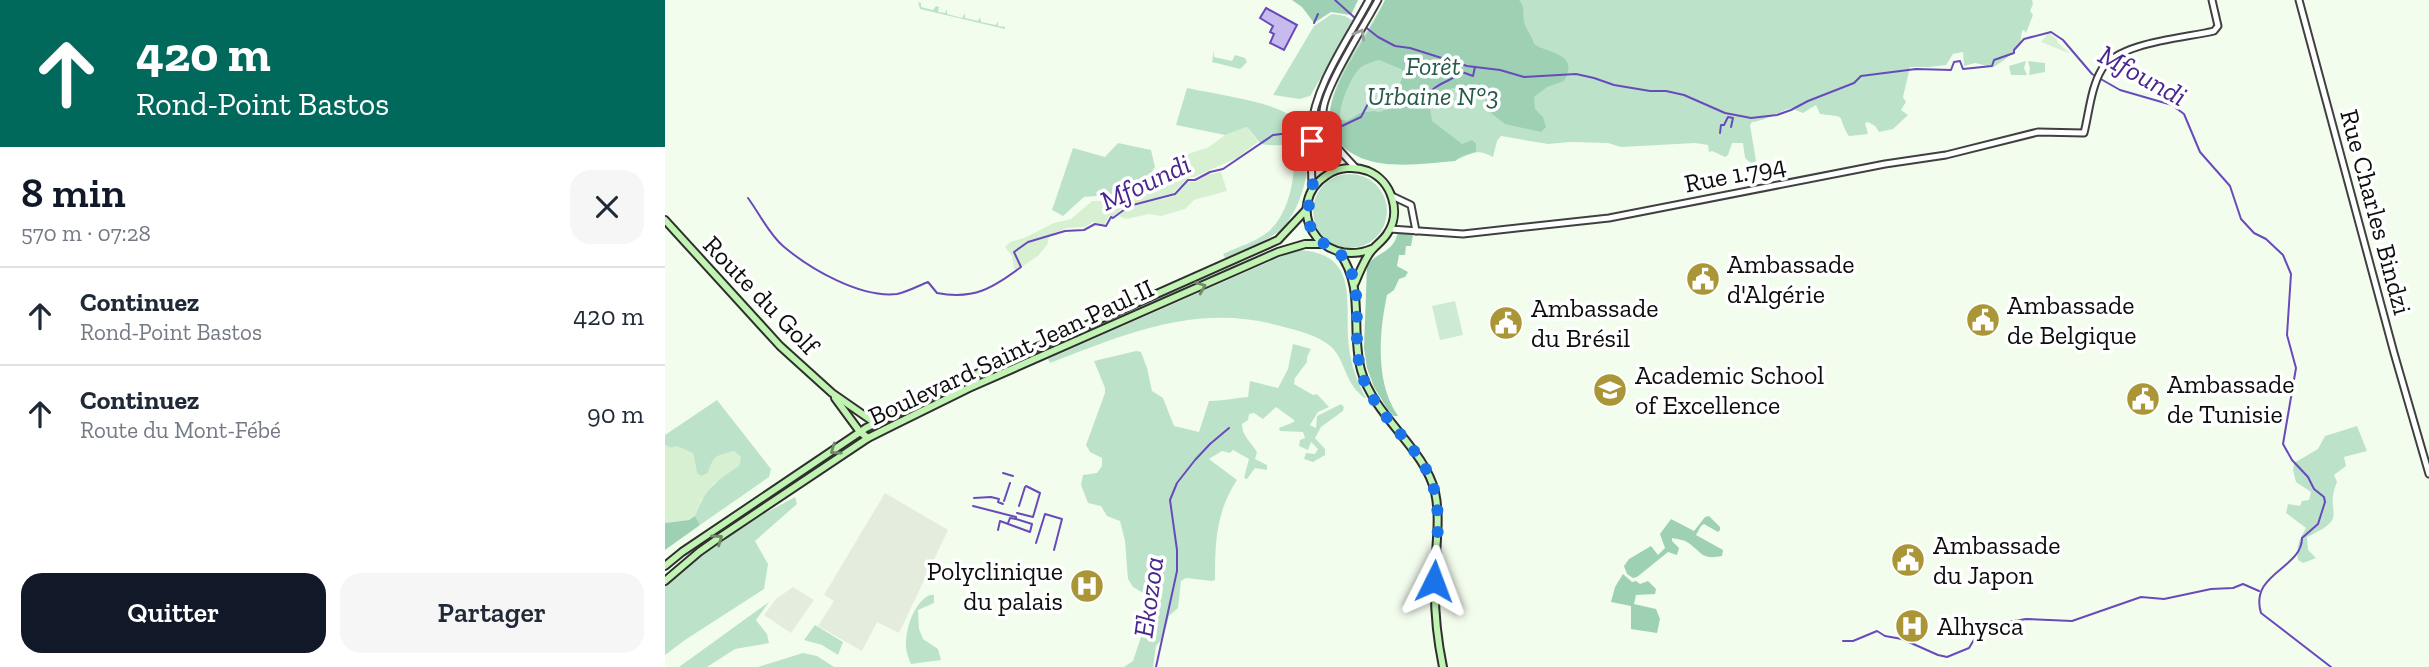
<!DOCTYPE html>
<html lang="fr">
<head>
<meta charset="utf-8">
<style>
  :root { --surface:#fff; --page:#f6f6f7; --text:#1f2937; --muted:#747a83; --line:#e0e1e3; --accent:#111827 }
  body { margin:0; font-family:"Zilla Slab",serif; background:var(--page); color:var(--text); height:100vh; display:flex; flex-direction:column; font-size:26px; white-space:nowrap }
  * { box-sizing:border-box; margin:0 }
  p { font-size:23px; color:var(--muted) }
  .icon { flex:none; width:38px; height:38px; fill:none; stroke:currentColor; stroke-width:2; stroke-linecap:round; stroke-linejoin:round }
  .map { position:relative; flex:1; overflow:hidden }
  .side { display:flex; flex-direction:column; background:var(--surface); width:665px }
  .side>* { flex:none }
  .top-card { background:#00695c; color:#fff; overflow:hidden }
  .pin { position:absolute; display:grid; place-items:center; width:60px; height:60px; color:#fff; margin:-30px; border-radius:14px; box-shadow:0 4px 10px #0006 }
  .me { position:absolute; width:77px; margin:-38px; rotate:3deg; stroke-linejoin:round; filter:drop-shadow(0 0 5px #0008) }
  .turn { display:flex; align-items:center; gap:24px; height:147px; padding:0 21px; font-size:32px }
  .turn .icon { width:91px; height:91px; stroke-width:2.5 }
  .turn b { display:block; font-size:49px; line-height:60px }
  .round { display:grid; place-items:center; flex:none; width:74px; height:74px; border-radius:21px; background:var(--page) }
  .headline { display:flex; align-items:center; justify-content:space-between; height:119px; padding:0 21px }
  h1 { font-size:42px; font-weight:600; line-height:52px; color:var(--accent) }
  .button { display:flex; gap:14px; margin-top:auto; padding:14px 21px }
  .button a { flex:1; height:80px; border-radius:21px; background:var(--accent); color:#fff; font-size:28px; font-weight:600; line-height:80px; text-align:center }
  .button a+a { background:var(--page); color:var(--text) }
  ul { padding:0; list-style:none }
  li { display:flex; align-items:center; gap:21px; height:98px; padding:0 21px; border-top:2px solid var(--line) }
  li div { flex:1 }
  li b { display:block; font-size:26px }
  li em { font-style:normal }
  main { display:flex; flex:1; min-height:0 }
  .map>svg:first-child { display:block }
  .farmland { fill:#d8f0d2 }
  .green { fill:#bce3ca }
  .forest { fill:#9ed1b4; fill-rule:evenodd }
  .pitch { fill:#cdebd4 }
  .plaza { fill:#e4ecde }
  .water { fill:#c7baee; stroke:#694abb; stroke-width:2 }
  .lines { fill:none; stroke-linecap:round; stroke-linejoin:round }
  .stream { stroke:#694abb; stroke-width:2 }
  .tertiary-casing { stroke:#404040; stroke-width:9 }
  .secondary-casing { stroke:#2f2f2f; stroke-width:10 }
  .tertiary { stroke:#fff; stroke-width:5 }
  .secondary { stroke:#c1f4b2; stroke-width:6 }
  .oneway { stroke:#9e9e9e }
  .oneway2 { stroke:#708c68 }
  .route { stroke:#1a73e8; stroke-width:12; stroke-dasharray:0 21.6 }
  .labels { text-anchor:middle; stroke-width:7; stroke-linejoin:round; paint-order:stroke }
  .park-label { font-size:26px; font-style:italic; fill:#265b4a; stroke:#fff }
  .street-label { font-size:26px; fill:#0d0d0d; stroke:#fff }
  .poi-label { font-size:26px; fill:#0d0d0d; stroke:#fff; text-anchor:start }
  .water-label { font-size:28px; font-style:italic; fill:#47278d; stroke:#fff }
</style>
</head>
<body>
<main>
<section class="side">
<div class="top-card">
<div class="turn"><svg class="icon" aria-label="ahead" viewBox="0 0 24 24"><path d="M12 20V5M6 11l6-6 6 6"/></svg><div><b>420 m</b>Rond-Point Bastos</div></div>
</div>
<div class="headline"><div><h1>8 min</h1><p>570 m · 07:28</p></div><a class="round"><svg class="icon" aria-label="close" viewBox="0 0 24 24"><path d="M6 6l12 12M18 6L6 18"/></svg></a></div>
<ul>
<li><svg class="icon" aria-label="ahead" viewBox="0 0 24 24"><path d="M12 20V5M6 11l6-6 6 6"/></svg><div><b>Continuez</b><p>Rond-Point Bastos</p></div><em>420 m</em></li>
<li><svg class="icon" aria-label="ahead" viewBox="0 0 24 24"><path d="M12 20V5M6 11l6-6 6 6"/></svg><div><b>Continuez</b><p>Route du Mont-Fébé</p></div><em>90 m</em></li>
</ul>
<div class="button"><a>Quitter</a><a>Partager</a></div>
</section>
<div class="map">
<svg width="1764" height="667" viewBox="0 0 1764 667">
  <rect width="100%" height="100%" fill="#f3fdee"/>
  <g class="farmland">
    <polygon points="1383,33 1392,39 1393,43 1406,54 1376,42"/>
    <polygon points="582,127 593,142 572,158 529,177 524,177 507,194 458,207 449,216 444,216 439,225 428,222 420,227 402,228 389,233 384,237 382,245 373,256 355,268 349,269 347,256 340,247 345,242 359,238 389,223 406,219 427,201 455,201 474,185 509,170 508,167 512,165 510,161 514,157 544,147 560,135"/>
    <polygon points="556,172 562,191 529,200 520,209 496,216 484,214 461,219 454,216 460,208 509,196 522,182 531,182 542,175"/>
    <polygon points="0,445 6,448 11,446 28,453 32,473 43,473 47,460 55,453 69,451 76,457 74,466 47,485 42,495 36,500 30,516 24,520 0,523"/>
  </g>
  <g class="green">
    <path d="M 720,0 L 1367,0 L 1368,4 L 1365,11 L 1368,15 L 1361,33 L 1359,30 L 1357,31 L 1355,45 C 1346,54 1340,61 1328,67 L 1310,63 L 1299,66 L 1298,52 L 1288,54 L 1281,65 L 1265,67 L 1245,67 L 1238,97 L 1241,102 L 1236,110 L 1243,115 L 1228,129 L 1214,132 L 1210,126 L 1203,122 L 1200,123 L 1203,134 L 1184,136 C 1170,113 1185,118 1155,114 L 1151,105 L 1138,113 L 1130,110 L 1131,107 C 1115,110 1103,120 1087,122 L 1085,125 L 1091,161 L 1087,164 L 1080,158 L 1078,143 L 1067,143 L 1063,155 L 1060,157 L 1047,151 L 1044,152 L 1043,145 L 1030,143 L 956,147 L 943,143 L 905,142 L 883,144 L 836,136 L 832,141 L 828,157 C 806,145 804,159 784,161 C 737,165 644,171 669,94 C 679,61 704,31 720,0 Z"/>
    <polygon points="253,2 256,3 256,7 268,10 271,6 274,7 273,12 280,13 282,9 282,14 297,18 300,13 300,18 313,21 315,17 316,22 331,25 333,21 333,26 340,27 340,29 255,9"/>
    <polygon points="667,14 680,16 690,22 645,96 635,99 608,95 649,26"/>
    <polygon points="549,50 549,57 567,61 570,55 580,58 582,62 575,69 547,62"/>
    <polygon points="1361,61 1359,68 1362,75 1346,75 1344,66"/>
    <polygon points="1363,61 1380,63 1380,72 1364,75 1365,68"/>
    <path d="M 522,88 C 548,94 606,101 626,116 C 657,140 640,210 613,232 C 597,244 577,250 560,258 L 558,254 C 573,247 590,242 603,232 C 623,215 631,179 628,155 L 617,145 C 591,146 597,144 582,127 L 560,135 L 511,125 Z"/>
    <polygon points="453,143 486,150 490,167 484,176 461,190 444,195 419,197 398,216 387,210 408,148 440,157"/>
    <circle cx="685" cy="211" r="37"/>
    <path d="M 631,250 C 696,252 679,301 684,347 C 686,365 692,381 701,398 L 699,398 C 695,394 690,390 688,386 C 679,373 677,355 664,345 C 651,335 634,331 619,327 C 533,302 464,333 385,363 L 383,359 Z"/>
    <polygon points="577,262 578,264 274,397 229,418 291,386"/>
    <path d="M 628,344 L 646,349 L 642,357 L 642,362 L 630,378 L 629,384 L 648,395 L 652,394 L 664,407 L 653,412 L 645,425 L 651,428 L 652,416 L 676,404 L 679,407 L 678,411 L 656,427 L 650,438 L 660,449 L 660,455 L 648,462 L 639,459 L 641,453 L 650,454 L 653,449 L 646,442 L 643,450 L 634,446 L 635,440 L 640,438 L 638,432 L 615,431 L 614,428 L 629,422 L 629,420 L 611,407 L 598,419 L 589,413 L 584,414 L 583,420 L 577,424 C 577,436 586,442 592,452 L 590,459 L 602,465 L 602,470 L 590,468 L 582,479 L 579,478 L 584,459 L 568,450 L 565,453 L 557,451 L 544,459 L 572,480 C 551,512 550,542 550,580 L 547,581 L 521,578 L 516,581 L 513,608 L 504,616 L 498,638 L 491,646 L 488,667 L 459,667 L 468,661 L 485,610 L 478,593 L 468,587 L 463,579 L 460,541 L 455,521 L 442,516 L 436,506 L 423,503 L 416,485 L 418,475 L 432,473 L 437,466 L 437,458 L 425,452 L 421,445 L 440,393 L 440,388 L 429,361 L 471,351 L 476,352 L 482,368 L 487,391 L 498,398 L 509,426 L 534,432 L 544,401 C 557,401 570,398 583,397 L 585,381 L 613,388 L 623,369 Z"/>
    <path d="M 52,400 L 106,469 L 104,477 L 35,525 L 30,516 C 40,489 51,481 74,466 L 76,457 L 69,451 C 51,456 49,454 43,473 L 36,476 L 32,473 L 28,453 L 11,446 L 6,448 L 0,445 L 0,435 Z"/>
    <path d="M 1692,426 L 1702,451 L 1679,457 L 1681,466 L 1669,475 L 1672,482 C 1658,515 1687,516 1642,537 L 1643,550 L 1651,558 L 1638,563 L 1633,560 C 1631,547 1634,540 1641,528 L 1621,513 L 1623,504 L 1635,506 L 1637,501 L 1644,500 L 1646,492 L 1631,482 L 1628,470 L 1629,463 L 1653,449 L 1660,436 Z"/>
    <path d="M 130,497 L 132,504 L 90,541 L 103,564 L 99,589 L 20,640 L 0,655 L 0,586 C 36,548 85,521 130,497 Z"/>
    <path d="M 265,595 L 269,595 L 269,603 L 253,610 L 254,629 L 258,639 L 273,649 L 276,660 L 246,664 C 244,659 241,652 241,647 C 240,629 249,602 265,595 Z"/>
    <polygon points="104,602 91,620 102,634 104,643 70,649 42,667 14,667"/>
    <polygon points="150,625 178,642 173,655 157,645 139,640"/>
    <polygon points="138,653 152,656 169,667 93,667"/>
  </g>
  <g class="forest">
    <polygon points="627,0 693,0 686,15 666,12 649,23 637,7"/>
    <path d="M 720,0 L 854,0 C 861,8 857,13 859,22 C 861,30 867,35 869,44 C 884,54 915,53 899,81 L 882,87 L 869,97 L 870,109 L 878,117 L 881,127 L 876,132 L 840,124 L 822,110 L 820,95 L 788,88 L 767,97 L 765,107 L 767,121 L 797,144 L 807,140 L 811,144 L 811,152 L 797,156 L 790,161 C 752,164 688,176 668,131 C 663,118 665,102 671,90 C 684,58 706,31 720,0 ZM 714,60 L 736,69 L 739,73 L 734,86 L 740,97 L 737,105 L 714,112 L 708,111 L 695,113 L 682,121 L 676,120 C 672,110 685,78 694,69 C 699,64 707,62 714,60 Z"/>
    <path d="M 733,232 L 748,235 L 746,246 L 741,246 L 740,255 L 734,255 L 732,266 L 743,272 L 740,277 L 734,279 L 729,290 L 722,295 C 714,333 710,383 733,416 L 729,416 L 723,410 L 709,387 L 702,368 L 699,348 L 702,266 C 712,251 728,254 733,232 Z"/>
    <polygon points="30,516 35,525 0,550 0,523 24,520"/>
    <path d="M 1044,516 L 1055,527 L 1055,530 L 1053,532 L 1039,524 L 1036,526 L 1031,535 L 1058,550 L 1057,556 C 1037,560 1037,553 1025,544 C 1021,540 1012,539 1007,538 L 1007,541 L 1014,548 L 1012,555 L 1003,552 L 972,577 L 968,578 L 962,574 L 959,566 L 964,559 L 986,546 L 993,555 L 1000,548 L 995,534 L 1006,519 L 1029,531 L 1040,517 Z"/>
    <polygon points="958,574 967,582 971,581 975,584 983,581 991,589 990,594 971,595 969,604 991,609 995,619 992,633 966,629 966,606 946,602 950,587"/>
  </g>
  <polygon class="pitch" points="790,301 798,335 775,340 767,306"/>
  <g class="plaza">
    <polygon points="220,493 283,530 234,633 212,622 197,651 153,626 169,601 159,595"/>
    <polygon points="128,587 149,600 126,633 99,615 111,599"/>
  </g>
  <polygon class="water" points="601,8 632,25 619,50 605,43 609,34 605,32 608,26 595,18"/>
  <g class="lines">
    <g class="stream">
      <polyline points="670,0 690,18"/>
      <polyline points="690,18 700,0"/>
      <path d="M 694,22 L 713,37 L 730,46 L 745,48 L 802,66 L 835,70 L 859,77 L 911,74 L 929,78 L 949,85 L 985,91 L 1001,91 L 1019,95 L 1060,113 L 1086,118 L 1112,115 L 1126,110 L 1143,101 L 1189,83 L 1196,76 L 1251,69 L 1286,70 L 1289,62 L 1295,61 L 1298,69 L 1327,66 L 1329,60 L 1349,53 L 1349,50 L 1359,39 L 1386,32 L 1398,40 L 1427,74 L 1455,90 L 1507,105 L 1519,114 L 1535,152 L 1565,186 L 1576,219 L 1589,233 L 1601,239 L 1618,255 L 1626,274 L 1622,335 L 1631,368 L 1618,444 L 1627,460 L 1643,477 L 1649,489 L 1659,497 L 1660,502 L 1653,524 L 1637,538 C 1637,569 1584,573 1596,613 L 1666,667"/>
      <polyline points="649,23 653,14"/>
      <path d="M 677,126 L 696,117 L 704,102 L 721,99 L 750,103 L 759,100 C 770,82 782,84 797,72 L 808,76 L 810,67"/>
      <polyline points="1055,133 1056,125 1059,125 1063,117 1068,118 1066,127"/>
      <path d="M 83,198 C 94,213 104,234 118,246 C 145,269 195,298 232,294 C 242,292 253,286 263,282 L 272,293 C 310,300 327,288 356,267 L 349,252 L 363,242 L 400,231 L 419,230 L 430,224 L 441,226 L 446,217 L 448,218 L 464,206 L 510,194 L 523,180 L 530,180 L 545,172 L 558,169 L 608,135 L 625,133"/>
      <polyline points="338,473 348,476"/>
      <polyline points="309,498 326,497 334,499 333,502 338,504"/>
      <polyline points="339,501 345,483"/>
      <polyline points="308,506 351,517 351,519 367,524 365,532 335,521 333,530"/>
      <polyline points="354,506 360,487"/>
      <polyline points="352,513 368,517 375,493 361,486"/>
      <polyline points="343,523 345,518 351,519"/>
      <polyline points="371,543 380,514 397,519 389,550"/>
      <polyline points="1178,641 1188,641 1212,631 1220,636 1237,639 1273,655 1282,657 1304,648 1315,630 1325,625 1361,619 1407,621 1476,597 1499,599 1546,589 1568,588 1578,584 1594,591"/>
      <polyline points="491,667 512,571 512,550 505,500 512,483 530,460 545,444 564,428"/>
    </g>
    <g class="tertiary-casing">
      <g id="tertiary">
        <polyline points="1634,0 1729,353 1764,474"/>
        <path d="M 691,168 C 677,153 658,136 658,113 C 657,91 701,23 713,0"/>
        <path d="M 647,190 C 647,170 645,149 646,130 C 649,86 684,38 704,0"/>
        <polyline points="727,196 746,205 751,231"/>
        <path d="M 725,229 L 798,234 L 944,218 L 1220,164 L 1281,155 L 1373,132 L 1419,133 C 1424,113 1426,87 1437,69 C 1454,42 1520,38 1549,31 L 1553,26 L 1547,0"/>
      </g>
    </g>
    <g class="secondary-casing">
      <g id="secondary">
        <polyline points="0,220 115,346 167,393 213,425"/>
        <path d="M 674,252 C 701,289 685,328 696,370 C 709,417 759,447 770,492 C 776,519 770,550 770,577 C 769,607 772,638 778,667"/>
        <path d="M 690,283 C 694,273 698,263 704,254 C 709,246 717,242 722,234 C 737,213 727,181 703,171 C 690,166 673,167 662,175 C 617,204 653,272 709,248"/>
        <polyline points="170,398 195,432 203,438"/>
        <polyline points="0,566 17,552 201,428 289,384 613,240 642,209"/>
        <polyline points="0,581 34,552 58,535 203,438 231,424 304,388 613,252 640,244 658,244"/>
      </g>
    </g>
    <use href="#tertiary" class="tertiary"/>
    <use href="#secondary" class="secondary"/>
  </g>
  <defs><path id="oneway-chevron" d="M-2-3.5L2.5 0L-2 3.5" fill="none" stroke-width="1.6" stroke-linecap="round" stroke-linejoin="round" transform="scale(1.75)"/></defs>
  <use class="oneway" href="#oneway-chevron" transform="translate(695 34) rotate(-61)"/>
  <g class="oneway2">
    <use href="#oneway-chevron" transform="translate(536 287) rotate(-23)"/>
    <use href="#oneway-chevron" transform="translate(170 450) rotate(145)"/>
    <use href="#oneway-chevron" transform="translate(53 539) rotate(-35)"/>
  </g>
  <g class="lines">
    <path class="route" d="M 647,141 C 647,156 650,174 647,189 C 645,204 639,215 647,230 C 653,244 665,245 675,254 C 682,260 687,272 689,282 C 696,314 686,349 700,383 C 715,419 752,444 766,480 C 778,511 771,549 769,581"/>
  </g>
  <defs>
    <g id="civic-disc" transform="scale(1.75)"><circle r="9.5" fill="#aa9637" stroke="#fff"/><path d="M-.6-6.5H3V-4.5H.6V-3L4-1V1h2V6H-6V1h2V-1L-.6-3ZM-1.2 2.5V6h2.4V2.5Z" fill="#fff"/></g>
    <g id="university-disc" transform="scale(1.75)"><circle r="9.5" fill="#aa9637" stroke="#fff"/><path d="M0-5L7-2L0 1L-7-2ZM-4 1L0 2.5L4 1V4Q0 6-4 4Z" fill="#fff"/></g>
    <g id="hospital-disc" transform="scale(1.75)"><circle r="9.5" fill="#aa9637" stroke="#fff"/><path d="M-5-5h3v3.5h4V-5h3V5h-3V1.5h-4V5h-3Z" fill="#fff"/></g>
  </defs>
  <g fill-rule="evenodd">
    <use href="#civic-disc" x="1038" y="279"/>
    <use href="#civic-disc" x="1318" y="320"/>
    <use href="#civic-disc" x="841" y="323"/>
    <use href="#university-disc" x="945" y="390"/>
    <use href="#civic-disc" x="1478" y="399"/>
    <use href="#civic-disc" x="1243" y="560"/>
    <use href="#hospital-disc" x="422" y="586"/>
    <use href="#hospital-disc" x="1247" y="626"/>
  </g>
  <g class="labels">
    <g class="park-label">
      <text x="768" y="75">Forêt<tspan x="768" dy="30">Urbaine N°3</tspan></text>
    </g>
    <g class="street-label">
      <text transform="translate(1070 174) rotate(-11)" y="9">Rue 1.794</text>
      <text transform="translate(1711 212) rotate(75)" y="9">Rue Charles Bindzi</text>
      <text transform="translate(96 295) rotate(46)" y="9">Route du Golf</text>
      <text transform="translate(346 352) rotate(-25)" y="9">Boulevard Saint Jean Paul II</text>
    </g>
    <g class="poi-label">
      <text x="1062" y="273">Ambassade<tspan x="1062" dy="30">d'Algérie</tspan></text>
      <text x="1342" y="314">Ambassade<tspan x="1342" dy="30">de Belgique</tspan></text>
      <text x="866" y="317">Ambassade<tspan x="866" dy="30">du Brésil</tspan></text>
      <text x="970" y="384">Academic School<tspan x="970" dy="30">of Excellence</tspan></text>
      <text x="1502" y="393">Ambassade<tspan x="1502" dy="30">de Tunisie</tspan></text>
      <text x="1268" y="554">Ambassade<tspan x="1268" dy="30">du Japon</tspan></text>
      <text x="398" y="580" text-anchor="end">Polyclinique<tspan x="398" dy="30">du palais</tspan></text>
      <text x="1272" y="635">Alhysca</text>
    </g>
    <g class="water-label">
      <text transform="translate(1478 75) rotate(29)" y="10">Mfoundi</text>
      <text transform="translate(480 182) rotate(-25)" y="10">Mfoundi</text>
      <text transform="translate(483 597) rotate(-82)" y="10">Ekozoa</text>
    </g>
  </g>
</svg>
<div class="pin" style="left:647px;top:141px;background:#d93025"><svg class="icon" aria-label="arrive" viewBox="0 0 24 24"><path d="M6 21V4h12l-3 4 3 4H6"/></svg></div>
<svg class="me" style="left:769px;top:581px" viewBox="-20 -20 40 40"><path d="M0-17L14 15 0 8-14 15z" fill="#1a73e8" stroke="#fff" stroke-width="4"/></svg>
</div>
</main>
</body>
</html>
